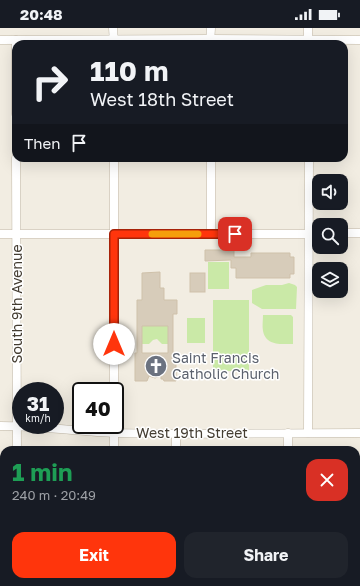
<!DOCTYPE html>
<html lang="en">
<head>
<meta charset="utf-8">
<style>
  :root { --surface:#171b24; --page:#20242c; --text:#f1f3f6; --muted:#9ea1a6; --accent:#ff350c }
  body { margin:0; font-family:"Golos Text",sans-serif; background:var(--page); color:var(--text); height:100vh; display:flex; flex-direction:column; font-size:15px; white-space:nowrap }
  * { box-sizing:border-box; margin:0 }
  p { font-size:13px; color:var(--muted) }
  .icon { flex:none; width:22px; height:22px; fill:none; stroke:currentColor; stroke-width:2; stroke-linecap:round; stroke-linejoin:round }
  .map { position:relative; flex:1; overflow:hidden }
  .details { position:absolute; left:0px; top:418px; width:360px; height:140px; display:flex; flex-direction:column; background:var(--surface); border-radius:12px 12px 0 0; box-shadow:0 4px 16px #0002 }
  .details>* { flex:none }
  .top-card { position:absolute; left:12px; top:12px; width:336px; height:122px; border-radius:12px; box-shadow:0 4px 16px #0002; background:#171b24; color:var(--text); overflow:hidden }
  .fabs { position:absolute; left:312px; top:146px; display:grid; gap:8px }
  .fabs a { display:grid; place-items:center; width:36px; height:36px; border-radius:8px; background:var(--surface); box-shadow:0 4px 16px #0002; font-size:20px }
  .speed { position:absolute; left:12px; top:354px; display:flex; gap:8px; font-size:20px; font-weight:700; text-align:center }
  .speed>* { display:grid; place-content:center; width:52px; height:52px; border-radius:50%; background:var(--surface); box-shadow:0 4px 16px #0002; line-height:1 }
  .speed small { font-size:10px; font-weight:400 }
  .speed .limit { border:2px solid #111; border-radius:6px; background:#fff; color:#111 }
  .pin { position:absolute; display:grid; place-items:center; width:34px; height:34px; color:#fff; margin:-17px; border-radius:8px; box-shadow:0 2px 6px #0006 }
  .me { position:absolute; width:44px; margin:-22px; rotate:0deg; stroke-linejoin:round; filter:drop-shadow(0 0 3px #0008) }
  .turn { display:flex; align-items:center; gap:14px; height:84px; padding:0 12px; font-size:18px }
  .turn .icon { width:52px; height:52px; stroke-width:2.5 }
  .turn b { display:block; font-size:28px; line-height:34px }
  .then { display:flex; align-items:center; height:38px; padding:0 12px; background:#0003; gap:8px; font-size:15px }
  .round { display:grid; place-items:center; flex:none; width:42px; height:42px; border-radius:12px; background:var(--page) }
  .headline { display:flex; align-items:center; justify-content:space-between; height:68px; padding:0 12px }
  h1 { font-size:24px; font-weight:700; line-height:30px; color:#1e9e55 }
  .cta { display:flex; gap:8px; margin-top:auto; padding:8px 12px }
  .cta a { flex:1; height:46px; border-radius:12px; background:var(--accent); color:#fff; font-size:16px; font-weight:700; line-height:46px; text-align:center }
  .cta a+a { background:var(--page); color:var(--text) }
  .status { display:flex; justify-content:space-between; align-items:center; height:28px; padding:0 20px; background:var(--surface); direction:ltr }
  .status svg { height:11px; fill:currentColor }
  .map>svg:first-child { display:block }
  .green { fill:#cae9a7 }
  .building { fill:#d7ccba; stroke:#cfc1aa; fill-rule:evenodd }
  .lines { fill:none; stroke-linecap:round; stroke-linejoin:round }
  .minor-casing { stroke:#c1b8a7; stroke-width:9 }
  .minor { stroke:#fff; stroke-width:8 }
  .route-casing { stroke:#a62208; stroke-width:10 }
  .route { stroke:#ff350c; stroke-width:7 }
  .slow { stroke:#f59e0b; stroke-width:7 }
  .labels { text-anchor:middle; stroke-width:3; stroke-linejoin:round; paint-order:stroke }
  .street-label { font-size:14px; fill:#443d32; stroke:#fff }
  .worship-label { font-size:14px; fill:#5b616d; stroke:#fff; text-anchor:start }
</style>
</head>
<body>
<div class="status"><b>20:48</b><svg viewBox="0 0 49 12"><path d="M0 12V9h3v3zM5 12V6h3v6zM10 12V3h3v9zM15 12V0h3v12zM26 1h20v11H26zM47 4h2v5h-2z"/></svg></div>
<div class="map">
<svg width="360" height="558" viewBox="0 0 360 558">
  <rect width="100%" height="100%" fill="#f2ede2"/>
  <g class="green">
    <rect x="208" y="234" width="21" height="27"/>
    <polygon points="289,255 295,257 297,259 296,281 262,281 252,275 252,262 266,257 282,257"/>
    <rect x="213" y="272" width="36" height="71"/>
    <path d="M 263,287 L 291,287 L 293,289 L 293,316 C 281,316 266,318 263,303 C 262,298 263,292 263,287 Z"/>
    <rect x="187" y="290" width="18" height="25"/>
    <polygon points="142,298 168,298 168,316 162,316 157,311 153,312 149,316 142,316"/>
  </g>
  <g class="building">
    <polygon points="205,222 234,222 234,229 251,229 251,225 290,225 290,229 294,229 294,246 290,246 290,250 236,250 236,240 231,240 231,232 205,233"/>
    <path d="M 160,244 L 160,260 L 164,260 L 164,272 L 177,272 L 177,286 L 173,286 L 173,325 L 176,325 L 176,353 L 164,353 L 163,351 L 161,351 L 161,348 L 155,350 L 149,348 L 147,353 L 135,353 L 135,325 L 137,325 L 137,272 L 142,272 L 142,245 ZM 142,298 L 168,298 L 168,325 L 142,325 Z"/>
    <rect x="190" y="245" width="15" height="19"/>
  </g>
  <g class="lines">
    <g class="minor-casing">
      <g id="minor">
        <polyline points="113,0 114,15"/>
        <polyline points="308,0 308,15"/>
        <polyline points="0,12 210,11 360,12"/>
        <polyline points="16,12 16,86"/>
        <polyline points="210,15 211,0"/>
        <polyline points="16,130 17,422"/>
        <polyline points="211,130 211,206"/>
        <polyline points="341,205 360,205"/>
        <polyline points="0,206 319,206"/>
        <polyline points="114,363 114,130"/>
        <polyline points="114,397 114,422"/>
        <path d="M 0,398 C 38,398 77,403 115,405 C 196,407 278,405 360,405"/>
        <polyline points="176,405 176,422"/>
        <polyline points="288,405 288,422"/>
        <polyline points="308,405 309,130"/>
        <polyline points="356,552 360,552"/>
        <polyline points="114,554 114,558"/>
        <polyline points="176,554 176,558"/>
        <polyline points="17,558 17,554"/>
        <polyline points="91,558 96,555 105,554"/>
        <polyline points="288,558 288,554"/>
      </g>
    </g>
    <use href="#minor" class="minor"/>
  </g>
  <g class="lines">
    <g class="route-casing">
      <polyline id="route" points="114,316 114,206 235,206"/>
    </g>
    <use href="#route" class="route"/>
    <polyline class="slow" points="152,206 198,206"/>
  </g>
  <defs>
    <g id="church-disc" transform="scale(1.15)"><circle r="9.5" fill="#6b7280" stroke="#fff"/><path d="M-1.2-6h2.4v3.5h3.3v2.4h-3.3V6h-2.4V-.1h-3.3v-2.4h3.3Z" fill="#fff"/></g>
  </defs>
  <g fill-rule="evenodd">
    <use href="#church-disc" x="156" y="338"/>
  </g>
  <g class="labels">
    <g class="street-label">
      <text transform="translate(17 276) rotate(-90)" y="5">South 9th Avenue</text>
      <text x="192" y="410">West 19th Street</text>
    </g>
    <g class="worship-label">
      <text x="172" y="335">Saint Francis<tspan x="172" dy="16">Catholic Church</tspan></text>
    </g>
  </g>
</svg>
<div class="fabs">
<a><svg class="icon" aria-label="sound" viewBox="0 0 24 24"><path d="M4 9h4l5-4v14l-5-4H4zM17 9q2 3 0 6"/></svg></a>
<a><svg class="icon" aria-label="search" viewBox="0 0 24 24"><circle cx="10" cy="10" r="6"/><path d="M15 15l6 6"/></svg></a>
<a><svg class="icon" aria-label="layers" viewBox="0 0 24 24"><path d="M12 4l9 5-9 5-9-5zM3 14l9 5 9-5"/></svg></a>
</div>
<div class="speed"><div>31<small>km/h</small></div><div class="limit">40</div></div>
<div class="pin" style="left:235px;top:206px;background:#d93025"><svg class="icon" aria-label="arrive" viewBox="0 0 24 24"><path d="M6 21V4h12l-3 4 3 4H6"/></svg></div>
<svg class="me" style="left:114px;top:316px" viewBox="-20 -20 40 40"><circle r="19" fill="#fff"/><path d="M0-13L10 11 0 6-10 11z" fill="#ff350c"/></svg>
<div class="top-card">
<div class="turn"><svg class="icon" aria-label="right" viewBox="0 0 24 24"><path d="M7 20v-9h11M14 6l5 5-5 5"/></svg><div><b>110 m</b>West 18th Street</div></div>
<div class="then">Then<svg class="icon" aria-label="arrive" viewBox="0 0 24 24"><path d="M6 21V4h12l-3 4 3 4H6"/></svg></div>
</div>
<section class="details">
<div class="headline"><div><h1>1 min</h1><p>240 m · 20:49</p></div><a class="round" style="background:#d93025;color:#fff"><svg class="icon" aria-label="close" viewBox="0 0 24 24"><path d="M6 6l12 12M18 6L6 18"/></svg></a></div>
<div class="cta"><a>Exit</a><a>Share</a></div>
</section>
</div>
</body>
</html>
